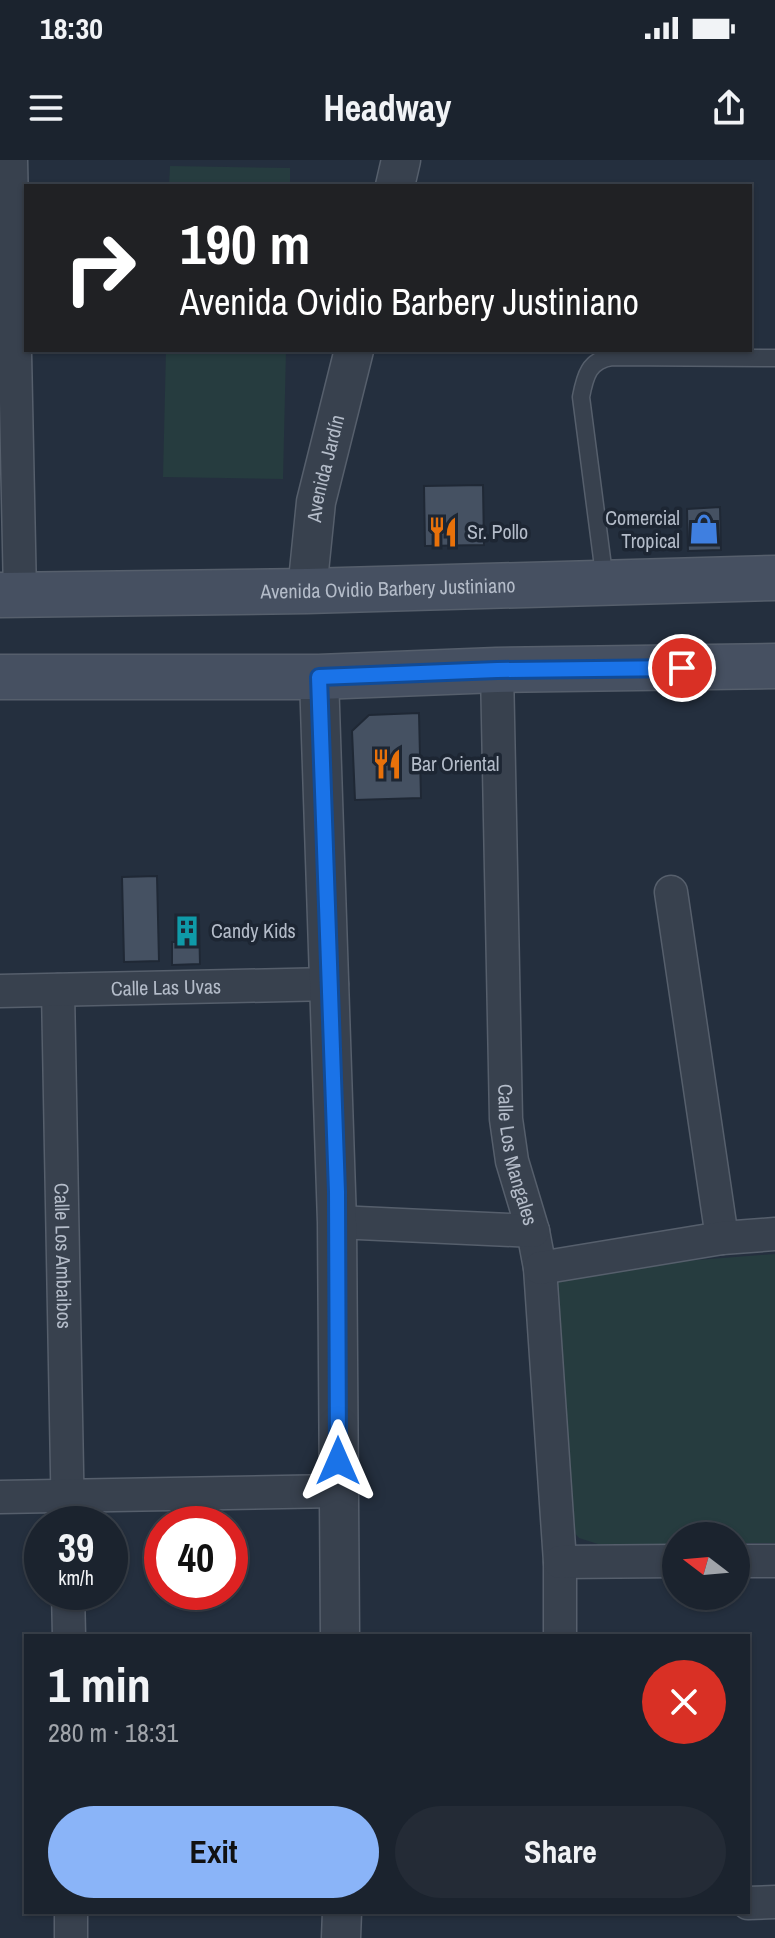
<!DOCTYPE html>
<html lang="en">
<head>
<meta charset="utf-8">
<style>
  :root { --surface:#1b232e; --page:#242b36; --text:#f1f3f6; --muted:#a0a4aa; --line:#39404a; --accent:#8ab4f8 }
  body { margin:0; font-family:"Archivo Narrow",sans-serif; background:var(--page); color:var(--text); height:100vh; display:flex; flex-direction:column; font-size:30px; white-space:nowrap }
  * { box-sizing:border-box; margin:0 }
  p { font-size:26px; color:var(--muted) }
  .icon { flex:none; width:44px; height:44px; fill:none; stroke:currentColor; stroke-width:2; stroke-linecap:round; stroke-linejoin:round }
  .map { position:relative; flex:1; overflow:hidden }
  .panel { position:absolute; left:24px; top:1474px; width:726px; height:280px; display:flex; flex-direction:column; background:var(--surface); border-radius:0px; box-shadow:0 2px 6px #0004,0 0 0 2px var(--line) }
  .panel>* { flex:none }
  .top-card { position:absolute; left:24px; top:24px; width:728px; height:168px; border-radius:0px; box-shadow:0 2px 6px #0004,0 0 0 2px var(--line); background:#202124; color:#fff; overflow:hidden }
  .needle { width:52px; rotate:286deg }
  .tools { position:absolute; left:662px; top:1362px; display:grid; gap:16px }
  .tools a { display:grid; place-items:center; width:88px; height:88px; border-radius:50%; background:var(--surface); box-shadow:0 2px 6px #0004,0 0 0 2px var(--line); font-size:40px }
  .speed { position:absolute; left:24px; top:1346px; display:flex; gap:16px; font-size:40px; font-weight:700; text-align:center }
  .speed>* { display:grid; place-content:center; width:104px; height:104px; border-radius:50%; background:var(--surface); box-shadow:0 2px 6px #0004,0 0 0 2px var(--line); line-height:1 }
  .speed small { font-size:20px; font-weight:400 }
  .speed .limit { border:12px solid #d22; background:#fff; color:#111 }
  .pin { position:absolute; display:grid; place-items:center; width:68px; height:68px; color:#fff; margin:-34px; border:4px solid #fff; border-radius:50%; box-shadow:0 2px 8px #0007 }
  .me { position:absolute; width:88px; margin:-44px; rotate:0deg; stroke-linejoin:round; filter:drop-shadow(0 0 6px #0008) }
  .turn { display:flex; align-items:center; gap:28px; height:168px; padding:0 24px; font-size:36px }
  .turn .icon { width:104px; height:104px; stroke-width:2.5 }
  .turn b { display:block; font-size:56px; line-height:68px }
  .round { display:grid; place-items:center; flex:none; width:84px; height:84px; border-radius:42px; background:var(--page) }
  .head { display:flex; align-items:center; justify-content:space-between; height:136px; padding:0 24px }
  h1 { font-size:48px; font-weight:700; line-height:60px }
  .button { display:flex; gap:16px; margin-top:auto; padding:16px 24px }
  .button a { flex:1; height:92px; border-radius:48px; background:var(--accent); color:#111; font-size:32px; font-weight:700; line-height:92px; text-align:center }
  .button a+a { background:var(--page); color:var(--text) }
  .status { display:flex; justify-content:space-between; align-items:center; height:56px; padding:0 40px; background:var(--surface); direction:ltr }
  .status svg { height:22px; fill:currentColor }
  header { display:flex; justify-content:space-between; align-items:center; height:104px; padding:0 24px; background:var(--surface); font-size:36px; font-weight:700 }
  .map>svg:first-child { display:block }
  .green { fill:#263c3f }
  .building { fill:#455162; stroke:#1f2835; stroke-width:2 }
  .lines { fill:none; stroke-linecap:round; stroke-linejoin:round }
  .service-casing { stroke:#565f6c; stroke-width:19 }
  .minor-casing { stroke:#565f6c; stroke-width:35 }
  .tertiary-casing { stroke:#565f6c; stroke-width:41 }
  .secondary-casing { stroke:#565f6c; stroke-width:47 }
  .service { stroke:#38414e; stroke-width:16 }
  .minor { stroke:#38414e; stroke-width:32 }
  .tertiary { stroke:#38414e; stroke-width:38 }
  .secondary { stroke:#465061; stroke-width:44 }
  .route-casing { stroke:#114b97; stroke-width:20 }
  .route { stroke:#1a73e8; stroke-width:14 }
  .labels { text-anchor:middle; stroke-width:7; stroke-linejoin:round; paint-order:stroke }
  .street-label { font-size:20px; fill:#b4bcc9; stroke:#1d2633 }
  .poi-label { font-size:20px; fill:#b4bcc9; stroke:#1d2633; text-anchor:start }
</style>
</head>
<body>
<div class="status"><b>18:30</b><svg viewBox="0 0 49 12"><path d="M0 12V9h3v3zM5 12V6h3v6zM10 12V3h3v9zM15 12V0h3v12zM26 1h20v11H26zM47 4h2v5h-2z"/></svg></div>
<header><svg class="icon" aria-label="menu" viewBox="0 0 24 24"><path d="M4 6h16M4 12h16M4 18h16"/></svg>Headway<svg class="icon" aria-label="share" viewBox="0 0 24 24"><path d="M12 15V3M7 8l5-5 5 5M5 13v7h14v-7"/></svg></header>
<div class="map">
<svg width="775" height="1778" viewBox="0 0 775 1778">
  <rect width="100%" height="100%" fill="#242f3e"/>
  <g class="green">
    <polygon points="170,6 290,8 290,26 169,26"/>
    <polygon points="166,190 286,190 283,319 163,317"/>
    <polygon points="775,1094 775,1383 736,1383 736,1376 676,1376 676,1384 598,1384 579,1378 567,1364 556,1127 561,1118 570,1110"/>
  </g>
  <g class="building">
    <polygon points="483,325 484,385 425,386 424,326"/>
    <polygon points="720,347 721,390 688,391 687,349"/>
    <polygon points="419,553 421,638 355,640 352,571 369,555"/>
    <polygon points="157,716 159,801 124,802 122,717"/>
    <polygon points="175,760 199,760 200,804 172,805 172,782 176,782"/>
  </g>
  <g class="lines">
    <g class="service-casing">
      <path id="service" d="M 605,422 L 581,237 C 585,216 589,200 612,197 L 775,198"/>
    </g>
    <g class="minor-casing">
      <g id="minor">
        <polyline points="11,0 20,435"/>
        <path id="s1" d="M 497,510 L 506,959 L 512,1001 L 533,1071 L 540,1108 L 560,1402 L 560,1476"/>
        <polyline points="671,732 722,1078"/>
        <path id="s2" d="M 58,830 L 68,1364"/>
        <path id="s3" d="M 0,831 L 332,824"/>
        <polyline points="337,1062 533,1071"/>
        <polyline points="540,1108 722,1078 775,1074"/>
        <polyline points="0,1337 338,1331"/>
        <polyline points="736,1401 775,1401"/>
        <polyline points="560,1402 676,1401"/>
        <polyline points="68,1432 69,1476"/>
        <polyline points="748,1743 775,1742"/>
        <polyline points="71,1752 71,1778"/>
      </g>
    </g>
    <g class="tertiary-casing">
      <g id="tertiary">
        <polyline points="395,26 401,0"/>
        <path id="s4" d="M 307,431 L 316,342 L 354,190"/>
        <polyline points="319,517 337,1062 340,1476"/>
        <polyline points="341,1778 342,1752"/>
      </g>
    </g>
    <g class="secondary-casing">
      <g id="secondary">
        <path id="s5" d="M 0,435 L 307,431 L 775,418"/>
        <polyline points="0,517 319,517 497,510 775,506"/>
      </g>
    </g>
    <use href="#service" class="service"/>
    <use href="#minor" class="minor"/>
    <use href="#tertiary" class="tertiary"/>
    <use href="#secondary" class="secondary"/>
  </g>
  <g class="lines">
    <g class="route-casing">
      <polyline id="route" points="338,1301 337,1032 319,517 497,510 682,508"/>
    </g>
    <use href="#route" class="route"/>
  </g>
  <defs>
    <g id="shop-bare" transform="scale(2.4)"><path d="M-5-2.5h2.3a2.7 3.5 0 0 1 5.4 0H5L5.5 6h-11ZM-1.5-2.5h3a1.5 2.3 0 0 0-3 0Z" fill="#3f7fe0" stroke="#1d2633" stroke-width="2.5" paint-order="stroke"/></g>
    <g id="restaurant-bare" transform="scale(2.4)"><path d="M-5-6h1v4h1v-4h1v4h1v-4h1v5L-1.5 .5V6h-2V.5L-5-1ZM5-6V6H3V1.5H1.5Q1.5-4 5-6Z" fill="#e8710a" stroke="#1d2633" stroke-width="2.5" paint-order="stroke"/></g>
    <g id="building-bare" transform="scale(2.4)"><path d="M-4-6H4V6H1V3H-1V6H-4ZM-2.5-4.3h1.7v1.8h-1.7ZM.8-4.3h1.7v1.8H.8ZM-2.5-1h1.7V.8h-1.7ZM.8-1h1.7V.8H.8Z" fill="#0f9aa8" stroke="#1d2633" stroke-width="2.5" paint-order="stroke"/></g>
  </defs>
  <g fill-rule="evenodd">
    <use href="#shop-bare" x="704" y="369"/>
    <use href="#restaurant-bare" x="443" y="372"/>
    <use href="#restaurant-bare" x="387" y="604"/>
    <use href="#building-bare" x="187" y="771"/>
  </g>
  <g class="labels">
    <g class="street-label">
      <text dy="7" stroke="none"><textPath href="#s4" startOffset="124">Avenida Jardín</textPath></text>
      <text dy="7" stroke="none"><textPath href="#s5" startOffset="388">Avenida Ovidio Barbery Justiniano</textPath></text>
      <text dy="7" stroke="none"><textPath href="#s3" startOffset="166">Calle Las Uvas</textPath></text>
      <text dy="7" stroke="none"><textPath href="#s1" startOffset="486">Calle Los Mangales</textPath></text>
      <text dy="7" stroke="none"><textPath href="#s2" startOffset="266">Calle Los Ambaibos</textPath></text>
    </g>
    <g class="poi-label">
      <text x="680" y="365" text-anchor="end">Comercial<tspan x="680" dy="23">Tropical</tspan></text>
      <text x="467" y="379">Sr. Pollo</text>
      <text x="411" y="611">Bar Oriental</text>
      <text x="211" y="778">Candy Kids</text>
    </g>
  </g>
</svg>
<div class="tools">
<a><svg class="needle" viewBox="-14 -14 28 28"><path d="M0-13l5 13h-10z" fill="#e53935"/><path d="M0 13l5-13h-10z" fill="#a0a4aa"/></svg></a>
</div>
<div class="speed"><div>39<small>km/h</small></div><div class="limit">40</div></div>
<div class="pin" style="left:682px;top:508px;background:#d93025"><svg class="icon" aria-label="arrive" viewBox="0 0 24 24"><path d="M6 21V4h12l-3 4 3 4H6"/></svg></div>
<svg class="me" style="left:338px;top:1301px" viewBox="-20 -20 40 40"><path d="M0-17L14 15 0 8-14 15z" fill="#1a73e8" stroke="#fff" stroke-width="4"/></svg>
<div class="top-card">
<div class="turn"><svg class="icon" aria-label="right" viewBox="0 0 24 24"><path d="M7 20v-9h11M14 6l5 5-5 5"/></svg><div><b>190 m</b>Avenida Ovidio Barbery Justiniano</div></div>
</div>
<section class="panel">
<div class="head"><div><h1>1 min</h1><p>280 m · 18:31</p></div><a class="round" style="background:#d93025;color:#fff"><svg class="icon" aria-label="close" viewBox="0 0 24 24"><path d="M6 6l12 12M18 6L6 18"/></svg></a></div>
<div class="button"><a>Exit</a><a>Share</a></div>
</section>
</div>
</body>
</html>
